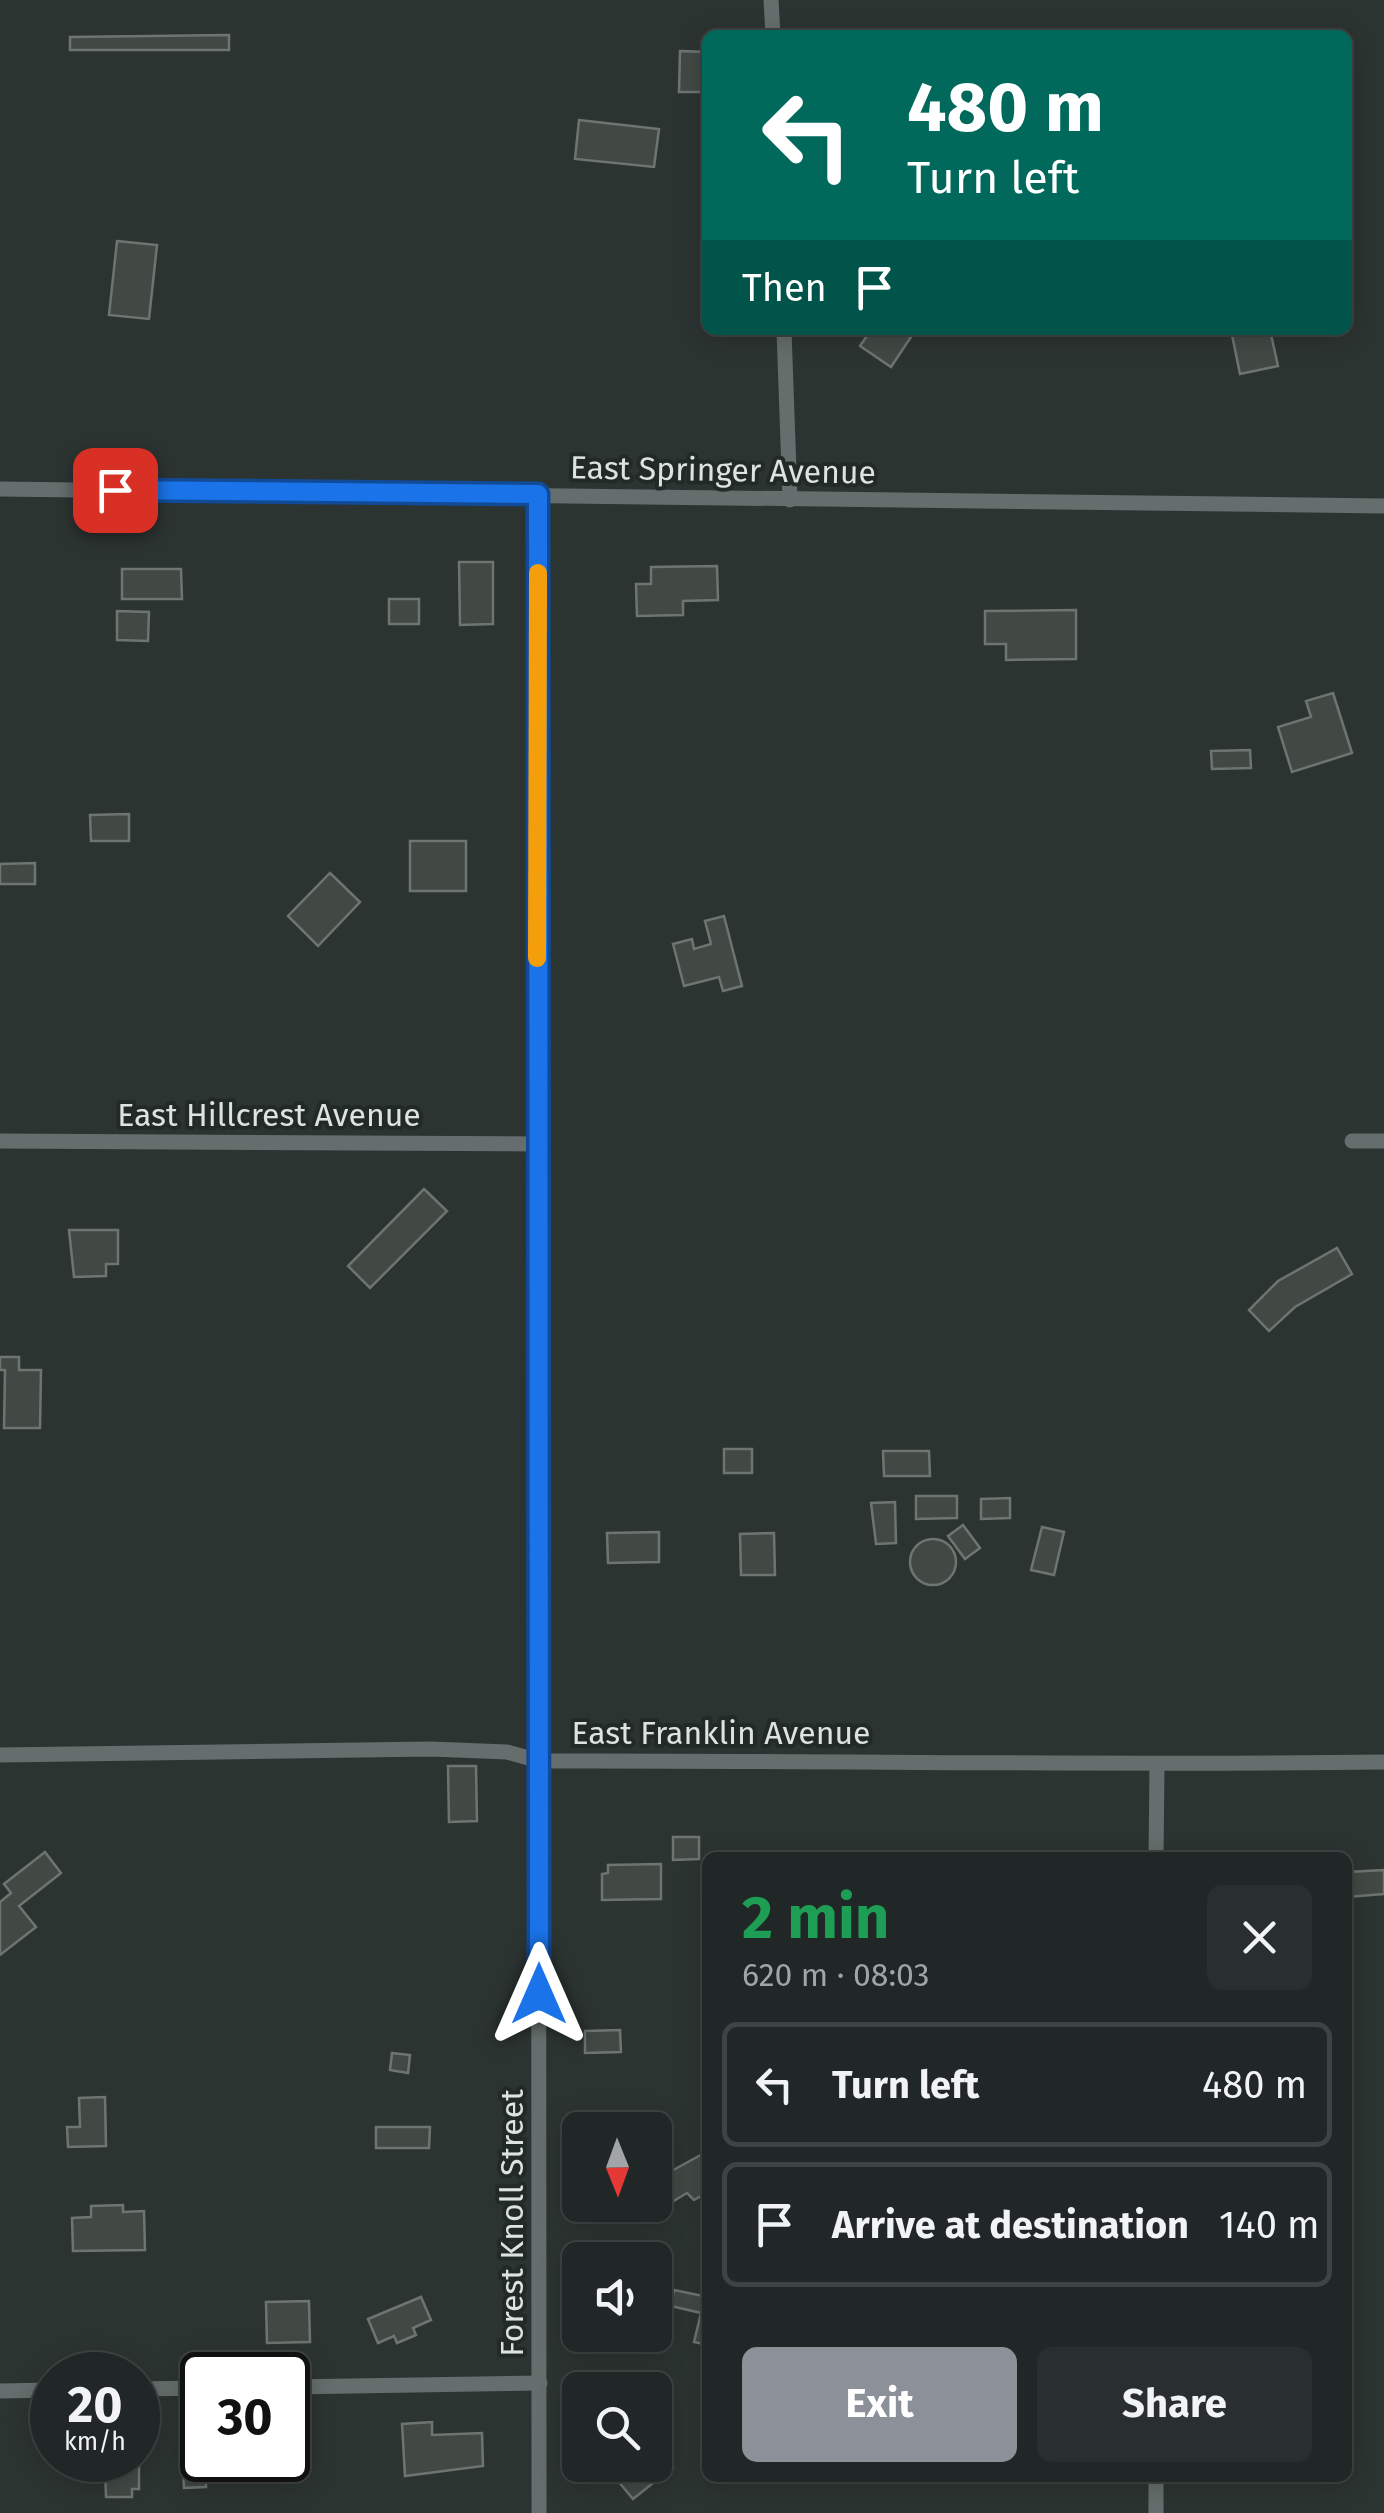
<!DOCTYPE html>
<html lang="en">
<head>
<meta charset="utf-8">
<style>
  :root { --surface:#212726; --page:#292f2e; --text:#f1f3f6; --muted:#a2a5a7; --line:#3e4443; --accent:#8c9099 }
  body { margin:0; font-family:"Fira Sans",sans-serif; background:var(--page); color:var(--text); height:100vh; display:flex; flex-direction:column; font-size:38px; white-space:nowrap }
  * { box-sizing:border-box; margin:0 }
  p { font-size:32px; color:var(--muted) }
  .icon { flex:none; width:55px; height:55px; fill:none; stroke:currentColor; stroke-width:2; stroke-linecap:round; stroke-linejoin:round }
  .map { position:relative; flex:1; overflow:hidden }
  .sheet { position:absolute; left:702px; top:1852px; width:650px; height:630px; display:flex; flex-direction:column; background:var(--surface); border-radius:15px; box-shadow:0 5px 25px #0003,0 0 0 2px var(--line) }
  .sheet>* { flex:none }
  .guide { position:absolute; left:702px; top:30px; width:650px; height:305px; border-radius:15px; box-shadow:0 5px 25px #0003,0 0 0 2px var(--line); background:#00695c; color:#fff; overflow:hidden }
  .needle { width:65px; rotate:179deg }
  .fabs { position:absolute; left:562px; top:2112px; display:grid; gap:20px }
  .fabs a { display:grid; place-items:center; width:110px; height:110px; border-radius:15px; background:var(--surface); box-shadow:0 5px 25px #0003,0 0 0 2px var(--line); font-size:50px }
  .speed { position:absolute; left:30px; top:2352px; display:flex; gap:20px; font-size:50px; font-weight:700; text-align:center }
  .speed>* { display:grid; place-content:center; width:130px; height:130px; border-radius:50%; background:var(--surface); box-shadow:0 5px 25px #0003,0 0 0 2px var(--line); line-height:1 }
  .speed small { font-size:25px; font-weight:400 }
  .speed .limit { border:5px solid #111; border-radius:15px; background:#fff; color:#111 }
  .pin { position:absolute; display:grid; place-items:center; width:85px; height:85px; color:#fff; margin:-42px; border-radius:20px; box-shadow:0 5px 15px #0006 }
  .me { position:absolute; width:110px; margin:-55px; rotate:0deg; stroke-linejoin:round; filter:drop-shadow(0 0 8px #0008) }
  .turn { display:flex; align-items:center; gap:35px; height:210px; padding:0 40px; font-size:45px }
  .turn .icon { width:130px; height:130px; stroke-width:2.5 }
  .turn b { display:block; font-size:70px; line-height:85px }
  .then { display:flex; align-items:center; height:95px; padding:0 40px; background:#0003; gap:20px; font-size:38px }
  .round { display:grid; place-items:center; flex:none; width:105px; height:105px; border-radius:15px; background:var(--page) }
  .overview { display:flex; align-items:center; justify-content:space-between; height:170px; padding:0 40px }
  h1 { font-size:60px; font-weight:700; line-height:75px; color:#1e9e55 }
  .action { display:flex; gap:20px; margin-top:auto; padding:20px 40px }
  .action a { flex:1; height:115px; border-radius:15px; background:var(--accent); color:#fff; font-size:40px; font-weight:700; line-height:115px; text-align:center }
  .action a+a { background:var(--page); color:var(--text) }
  ul { padding:0; list-style:none }
  li { display:flex; align-items:center; gap:30px; height:125px; margin:0 20px 15px; padding:0 20px; border:5px solid var(--line); border-radius:15px }
  li div { flex:1 }
  li b { display:block; font-size:38px }
  li em { font-style:normal }
  .map>svg:first-child { display:block }
  .building { fill:#424945; stroke:#6e7571; stroke-width:2.5 }
  .lines { fill:none; stroke-linecap:round; stroke-linejoin:round }
  .minor { stroke:#656e6c; stroke-width:15 }
  .route-casing { stroke:#114b97; stroke-width:25 }
  .route { stroke:#1a73e8; stroke-width:18 }
  .slow { stroke:#f59e0b; stroke-width:18 }
  .labels { text-anchor:middle; stroke-width:8; stroke-linejoin:round; paint-order:stroke }
  .street-label { font-size:32px; fill:#dee3e1; stroke:#222a28 }
</style>
</head>
<body>
<div class="map">
<svg width="1384" height="2513" viewBox="0 0 1384 2513">
  <rect width="100%" height="100%" fill="#2c3432"/>
  <g class="building">
    <polygon points="229,35 229,50 70,50 70,37"/>
    <polygon points="680,51 708,52 708,92 679,92"/>
    <polygon points="579,120 659,129 654,167 575,159"/>
    <polygon points="117,241 157,245 149,319 109,315"/>
    <polygon points="871,330 914,330 915,331 891,367 860,346"/>
    <polygon points="1231,330 1270,330 1278,366 1240,374"/>
    <polygon points="459,562 493,562 493,624 460,625"/>
    <polygon points="717,566 718,600 683,601 683,615 637,616 636,584 651,584 651,567"/>
    <polygon points="122,569 181,569 182,599 122,599"/>
    <rect x="389" y="599" width="30" height="25"/>
    <polygon points="1076,610 1076,659 1006,660 1006,644 985,644 985,611"/>
    <polygon points="117,611 149,612 148,641 117,640"/>
    <polygon points="1333,693 1352,753 1292,772 1278,727 1311,717 1306,701"/>
    <polygon points="1250,750 1251,768 1212,769 1211,751"/>
    <polygon points="129,814 129,841 91,841 90,815"/>
    <rect x="410" y="841" width="56" height="50"/>
    <polygon points="35,863 35,884 0,884 0,864"/>
    <polygon points="330,873 360,902 318,946 288,916"/>
    <polygon points="724,916 742,986 723,991 719,977 684,986 673,944 692,939 694,949 711,944 705,921"/>
    <polygon points="424,1189 447,1211 370,1288 348,1266"/>
    <polygon points="69,1230 118,1230 118,1264 106,1264 106,1276 74,1277"/>
    <polygon points="1337,1248 1352,1274 1295,1307 1269,1331 1249,1310 1278,1281"/>
    <polygon points="0,1357 19,1357 19,1370 41,1370 40,1428 4,1428 5,1370 0,1370"/>
    <rect x="724" y="1449" width="28" height="24"/>
    <polygon points="883,1451 929,1451 930,1476 884,1476"/>
    <polygon points="916,1496 957,1496 957,1518 916,1519"/>
    <polygon points="1010,1498 1010,1518 981,1519 981,1499"/>
    <polygon points="895,1502 896,1543 876,1544 871,1503"/>
    <polygon points="963,1525 980,1548 965,1559 948,1536"/>
    <polygon points="1042,1527 1064,1532 1054,1575 1031,1570"/>
    <polygon points="659,1532 659,1562 608,1563 607,1533"/>
    <polygon points="774,1533 775,1575 741,1575 740,1534"/>
    <circle cx="933" cy="1562" r="23"/>
    <polygon points="448,1766 476,1766 477,1821 449,1822"/>
    <polygon points="673,1837 699,1837 699,1859 673,1860"/>
    <polygon points="45,1852 61,1873 19,1906 36,1927 0,1955 0,1902 11,1893 4,1884"/>
    <polygon points="661,1864 661,1899 602,1900 602,1874 608,1873 608,1865"/>
    <polygon points="1384,1870 1384,1894 1348,1897 1348,1872"/>
    <polygon points="620,2030 621,2052 585,2053 585,2031"/>
    <polygon points="392,2053 410,2055 408,2073 390,2070"/>
    <polygon points="105,2097 106,2146 68,2147 67,2127 80,2127 79,2098"/>
    <polygon points="376,2127 430,2127 429,2148 376,2148"/>
    <polygon points="708,2151 708,2192 694,2200 687,2193 667,2205 655,2180"/>
    <polygon points="123,2205 123,2212 144,2211 145,2250 73,2251 72,2218 91,2217 91,2206"/>
    <polygon points="674,2290 708,2297 708,2345 694,2342 701,2313 671,2306"/>
    <polygon points="421,2297 431,2320 413,2328 416,2335 397,2343 394,2336 378,2343 368,2319"/>
    <polygon points="309,2301 310,2342 267,2343 266,2302"/>
    <polygon points="432,2422 432,2435 482,2433 483,2466 405,2476 402,2424"/>
    <polygon points="658,2449 673,2467 633,2499 618,2481 638,2465 655,2465"/>
    <polygon points="105,2467 139,2467 139,2489 132,2489 132,2497 106,2497"/>
    <polygon points="205,2469 206,2487 184,2488 183,2470"/>
  </g>
  <g class="lines">
    <g class="minor">
      <polyline points="771,0 773,35"/>
      <polyline points="784,330 790,500"/>
      <polyline points="0,489 1384,506"/>
      <polyline points="538,493 539,2513"/>
      <polyline points="0,1141 537,1144"/>
      <polyline points="1352,1141 1384,1141"/>
      <path d="M 0,1755 L 431,1749 L 507,1752 L 539,1761 C 821,1760 1102,1766 1384,1762"/>
      <polyline points="1156,1858 1157,1766"/>
      <polyline points="288,2387 540,2383"/>
      <polyline points="138,2389 202,2388"/>
      <polyline points="0,2391 52,2390"/>
      <polyline points="1156,2513 1156,2478"/>
    </g>
  </g>
  <g class="lines">
    <g class="route-casing">
      <polyline id="route" points="115,490 538,494 539,1994"/>
    </g>
    <use href="#route" class="route"/>
    <polyline class="slow" points="537,958 538,573"/>
  </g>
  <g class="labels">
    <g class="street-label">
      <text transform="translate(723 470) rotate(1)" y="11">East Springer Avenue</text>
      <text x="269" y="1126">East Hillcrest Avenue</text>
      <text x="721" y="1744">East Franklin Avenue</text>
      <text transform="translate(512 2223) rotate(-90)" y="11">Forest Knoll Street</text>
    </g>
  </g>
</svg>
<div class="fabs">
<a><svg class="needle" viewBox="-14 -14 28 28"><path d="M0-13l5 13h-10z" fill="#e53935"/><path d="M0 13l5-13h-10z" fill="#a2a5a7"/></svg></a>
<a><svg class="icon" aria-label="sound" viewBox="0 0 24 24"><path d="M4 9h4l5-4v14l-5-4H4zM17 9q2 3 0 6"/></svg></a>
<a><svg class="icon" aria-label="search" viewBox="0 0 24 24"><circle cx="10" cy="10" r="6"/><path d="M15 15l6 6"/></svg></a>
</div>
<div class="speed"><div>20<small>km/h</small></div><div class="limit">30</div></div>
<div class="pin" style="left:115px;top:490px;background:#d93025"><svg class="icon" aria-label="arrive" viewBox="0 0 24 24"><path d="M6 21V4h12l-3 4 3 4H6"/></svg></div>
<svg class="me" style="left:539px;top:1994px" viewBox="-20 -20 40 40"><path d="M0-17L14 15 0 8-14 15z" fill="#1a73e8" stroke="#fff" stroke-width="4"/></svg>
<div class="guide">
<div class="turn"><svg class="icon" aria-label="left" viewBox="0 0 24 24"><path d="M17 20v-9H6M10 6l-5 5 5 5"/></svg><div><b>480 m</b>Turn left</div></div>
<div class="then">Then<svg class="icon" aria-label="arrive" viewBox="0 0 24 24"><path d="M6 21V4h12l-3 4 3 4H6"/></svg></div>
</div>
<section class="sheet">
<div class="overview"><div><h1>2 min</h1><p>620 m · 08:03</p></div><a class="round"><svg class="icon" aria-label="close" viewBox="0 0 24 24"><path d="M6 6l12 12M18 6L6 18"/></svg></a></div>
<ul>
<li><svg class="icon" aria-label="left" viewBox="0 0 24 24"><path d="M17 20v-9H6M10 6l-5 5 5 5"/></svg><div><b>Turn left</b></div><em>480 m</em></li>
<li><svg class="icon" aria-label="arrive" viewBox="0 0 24 24"><path d="M6 21V4h12l-3 4 3 4H6"/></svg><div><b>Arrive at destination</b></div><em>140 m</em></li>
</ul>
<div class="action"><a>Exit</a><a>Share</a></div>
</section>
</div>
</body>
</html>
